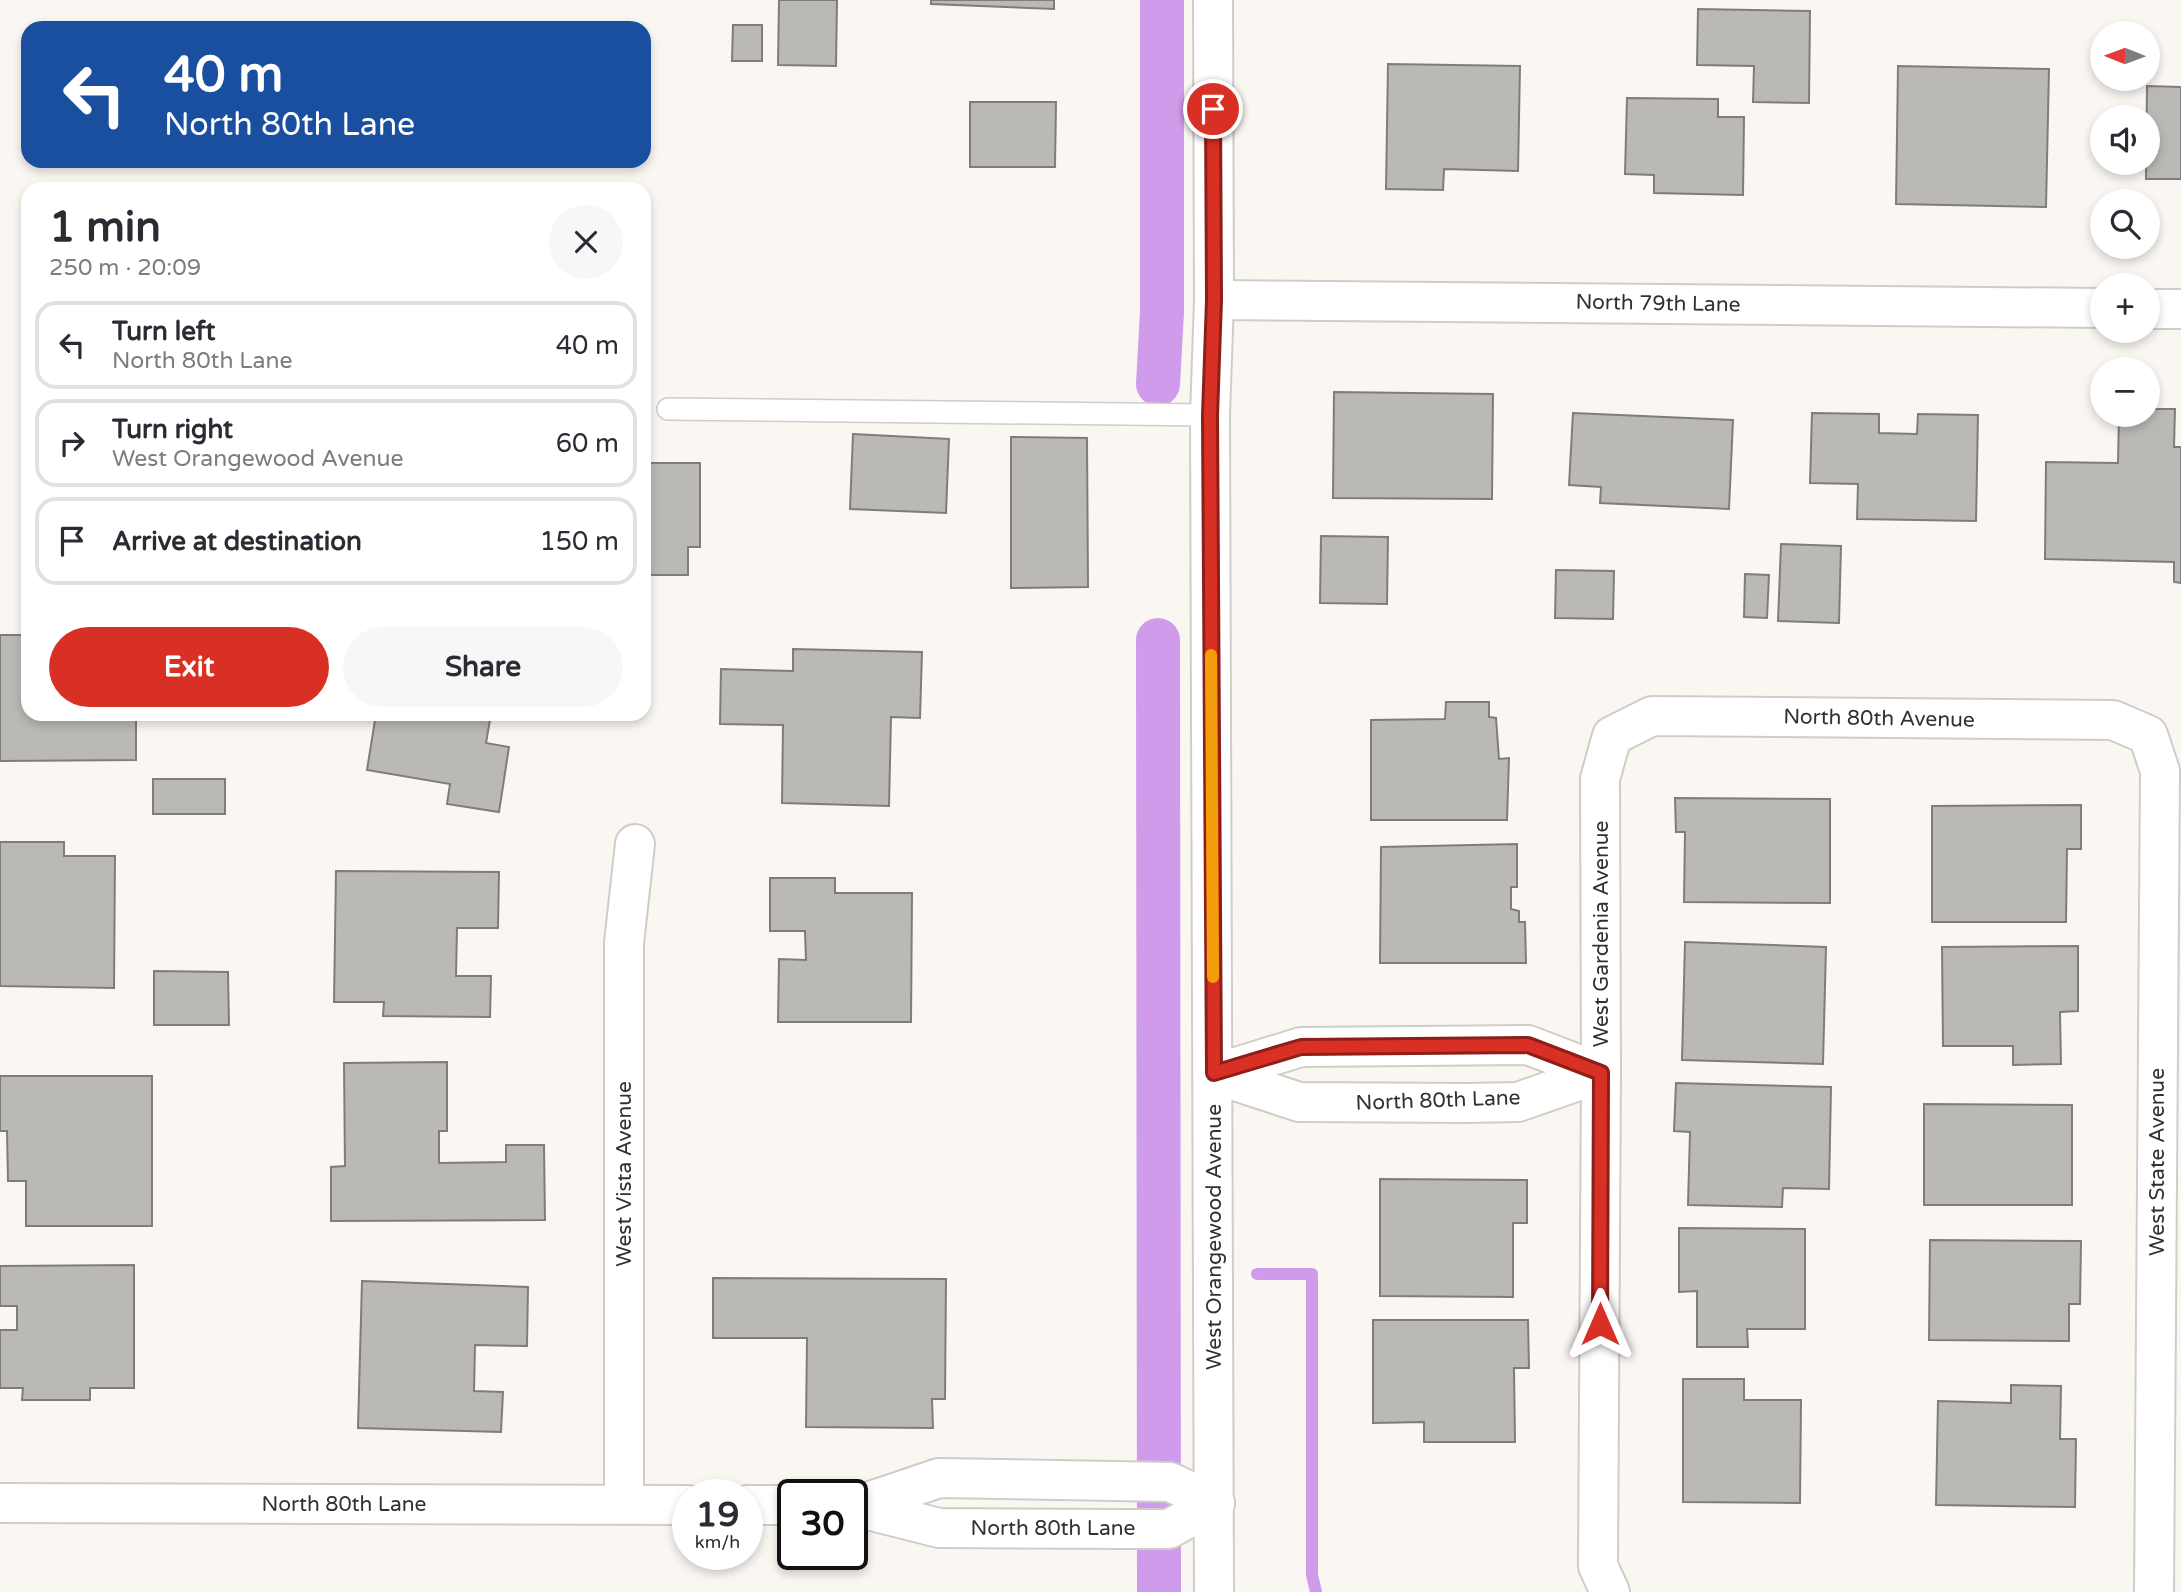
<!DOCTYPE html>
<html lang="en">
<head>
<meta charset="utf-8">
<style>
  :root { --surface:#fff; --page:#f7f7f7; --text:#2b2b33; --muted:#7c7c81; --line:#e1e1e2; --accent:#d93025 }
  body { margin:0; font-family:"Varela Round",sans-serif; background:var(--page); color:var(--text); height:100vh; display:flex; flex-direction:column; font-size:26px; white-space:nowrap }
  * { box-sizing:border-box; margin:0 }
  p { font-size:23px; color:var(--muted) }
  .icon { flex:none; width:38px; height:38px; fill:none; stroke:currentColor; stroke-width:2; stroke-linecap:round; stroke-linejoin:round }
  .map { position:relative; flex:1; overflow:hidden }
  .details { position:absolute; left:21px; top:182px; width:630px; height:539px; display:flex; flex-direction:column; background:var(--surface); border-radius:21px; box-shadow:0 4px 10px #0003 }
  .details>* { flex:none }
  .top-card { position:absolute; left:21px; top:21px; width:630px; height:147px; border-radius:21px; box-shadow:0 4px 10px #0003; background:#1a4fa0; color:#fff; overflow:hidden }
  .needle { width:46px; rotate:271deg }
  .buttons { position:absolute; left:2090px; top:21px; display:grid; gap:14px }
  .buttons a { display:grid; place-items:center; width:70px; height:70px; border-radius:50%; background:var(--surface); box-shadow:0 4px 10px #0003; font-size:35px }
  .speed { position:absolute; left:672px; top:1479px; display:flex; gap:14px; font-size:35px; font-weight:700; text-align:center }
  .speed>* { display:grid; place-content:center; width:91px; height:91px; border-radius:50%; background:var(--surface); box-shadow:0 4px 10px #0003; line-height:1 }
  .speed small { font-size:18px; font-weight:400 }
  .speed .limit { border:4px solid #111; border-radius:10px; background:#fff; color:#111 }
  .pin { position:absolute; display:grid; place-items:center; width:60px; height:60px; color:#fff; margin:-30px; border:4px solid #fff; border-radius:50%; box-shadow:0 2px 7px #0007 }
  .me { position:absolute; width:77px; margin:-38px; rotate:0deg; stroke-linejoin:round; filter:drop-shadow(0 0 5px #0008) }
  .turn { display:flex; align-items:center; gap:24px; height:147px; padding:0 28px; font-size:32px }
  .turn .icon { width:91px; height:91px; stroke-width:2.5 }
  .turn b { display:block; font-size:49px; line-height:60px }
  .round { display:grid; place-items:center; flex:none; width:74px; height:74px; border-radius:37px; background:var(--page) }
  .headline { display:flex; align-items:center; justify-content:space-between; height:119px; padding:0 28px }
  h1 { font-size:42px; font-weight:700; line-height:52px }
  .action { display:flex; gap:14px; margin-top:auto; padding:14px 28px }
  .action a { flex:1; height:80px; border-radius:42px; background:var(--accent); color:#fff; font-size:28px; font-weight:700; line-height:80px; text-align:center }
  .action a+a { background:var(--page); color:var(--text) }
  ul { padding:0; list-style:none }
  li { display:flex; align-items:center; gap:21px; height:88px; margin:0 14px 10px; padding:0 14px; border:4px solid var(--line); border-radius:21px }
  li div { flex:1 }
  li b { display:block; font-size:26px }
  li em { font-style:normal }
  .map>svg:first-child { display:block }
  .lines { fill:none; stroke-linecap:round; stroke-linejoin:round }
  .stream { stroke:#d09beb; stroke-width:12 }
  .canal { stroke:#d09beb; stroke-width:44 }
  .building { fill:#bbb9b5; stroke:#7f7d79; stroke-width:2 }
  .lane-casing { stroke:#d0cdc9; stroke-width:24 }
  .street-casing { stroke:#d0cdc9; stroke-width:42 }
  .secondary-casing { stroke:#d0cdc9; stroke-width:42 }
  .lane { stroke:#fff; stroke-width:21 }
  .street { stroke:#fff; stroke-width:38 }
  .secondary { stroke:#fff; stroke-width:38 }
  .route-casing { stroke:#8d1f18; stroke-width:18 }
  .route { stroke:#d93025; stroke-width:12 }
  .slow { stroke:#f59e0b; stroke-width:12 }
  .labels { text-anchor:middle; stroke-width:5; stroke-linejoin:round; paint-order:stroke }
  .street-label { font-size:21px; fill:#32312f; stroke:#fff }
</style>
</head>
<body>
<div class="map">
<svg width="2181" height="1592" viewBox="0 0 2181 1592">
  <rect width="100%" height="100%" fill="#faf7f3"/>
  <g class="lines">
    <polyline class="stream" points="1257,1274 1312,1274 1312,1575 1316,1592"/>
    <g class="canal">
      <polyline points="1158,384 1162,312 1162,0"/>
      <polyline points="1158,640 1159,1592"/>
    </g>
  </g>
  <g class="building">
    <polygon points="779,0 837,0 836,66 778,65"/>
    <polygon points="931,0 1054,0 1054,9 931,4"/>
    <polygon points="1698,9 1810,11 1809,103 1753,102 1754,66 1697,65"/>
    <polygon points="733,25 762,25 762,61 732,61"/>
    <polygon points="1388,64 1520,66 1518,171 1444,169 1443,190 1386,189"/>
    <polygon points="1898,66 2049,69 2046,207 1896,204"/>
    <polygon points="2147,86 2181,87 2181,179 2146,179"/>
    <polygon points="1627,98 1718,99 1718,117 1744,117 1743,195 1654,193 1654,175 1625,174"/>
    <polygon points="970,102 1056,102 1055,167 970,167"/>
    <polygon points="1334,392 1493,394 1492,499 1333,498"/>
    <polygon points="2147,409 2175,409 2174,447 2181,447 2181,583 2174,582 2174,562 2045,559 2046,462 2118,463 2119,415 2147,415"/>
    <polygon points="1573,413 1733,420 1729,509 1600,503 1601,487 1569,485"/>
    <polygon points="1812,413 1879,414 1879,433 1917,434 1918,414 1978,415 1976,521 1857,519 1858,484 1810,483"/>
    <polygon points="853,434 949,439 946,513 850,509"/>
    <polygon points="1011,437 1087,438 1088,587 1011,588"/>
    <polygon points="644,463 700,463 700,547 688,547 688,575 644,575"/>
    <polygon points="1321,536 1388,537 1387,604 1320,603"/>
    <polygon points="1781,544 1841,546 1839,623 1778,621"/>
    <polygon points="1556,570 1614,571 1613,619 1555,618"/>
    <polygon points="1745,574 1769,575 1767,618 1744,617"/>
    <polygon points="0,635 28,635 28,714 136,714 136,760 0,761"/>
    <polygon points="793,649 922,652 920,718 891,717 889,806 782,803 783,725 720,724 721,669 793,671"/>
    <polygon points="1446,702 1489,702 1489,717 1496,718 1499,759 1509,758 1507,820 1371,820 1371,720 1445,719"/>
    <polygon points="376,714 491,714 486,743 509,747 499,812 447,804 450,784 367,770"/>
    <rect x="153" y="779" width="72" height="35"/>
    <polygon points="1675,798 1830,799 1830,903 1684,902 1685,832 1676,832"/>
    <polygon points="2081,805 2081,849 2067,849 2066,922 1932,922 1932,806"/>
    <polygon points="0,842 64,842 64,856 115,856 114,988 0,986"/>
    <polygon points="1517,844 1517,887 1511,887 1511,909 1519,911 1519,922 1525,922 1526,963 1380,963 1381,847"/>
    <polygon points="336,871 499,872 498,928 457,928 456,976 491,976 490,1017 383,1016 384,1002 334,1002"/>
    <polygon points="770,878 835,878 835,893 912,893 911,1022 778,1022 779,959 806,960 805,931 770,931"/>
    <polygon points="1685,942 1826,947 1823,1064 1682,1060"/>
    <polygon points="2078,946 2078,1011 2060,1012 2061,1064 2013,1065 2013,1046 1943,1046 1942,947"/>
    <polygon points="154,971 228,972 229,1025 154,1025"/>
    <polygon points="447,1062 447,1131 439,1131 439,1163 506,1162 506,1145 544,1145 545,1220 331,1221 331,1167 345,1166 344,1063"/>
    <polygon points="0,1076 152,1076 152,1226 26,1226 26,1181 8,1181 7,1131 0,1131"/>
    <polygon points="1676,1083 1831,1087 1829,1189 1783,1188 1782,1207 1688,1205 1690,1132 1674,1131"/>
    <polygon points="1924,1104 2072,1105 2072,1205 1924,1205"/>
    <polygon points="1380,1179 1527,1180 1527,1223 1513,1223 1513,1297 1380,1296"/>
    <polygon points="1679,1228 1805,1229 1805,1329 1747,1329 1748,1347 1697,1347 1697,1291 1679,1292"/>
    <polygon points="1930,1240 2081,1241 2080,1304 2069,1304 2069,1341 1929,1340"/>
    <polygon points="134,1265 134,1388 90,1388 90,1400 22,1400 23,1388 0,1388 0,1330 17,1330 17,1306 0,1306 0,1266"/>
    <polygon points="713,1278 946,1279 945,1399 932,1399 933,1428 806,1427 807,1338 713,1338"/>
    <polygon points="362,1281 528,1287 527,1346 475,1345 474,1391 503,1392 501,1432 358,1428"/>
    <polygon points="1373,1320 1528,1320 1529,1368 1514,1368 1515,1442 1424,1442 1424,1422 1373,1423"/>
    <polygon points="1683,1379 1744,1379 1744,1400 1801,1400 1800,1503 1683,1502"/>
    <polygon points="2011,1385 2061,1386 2060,1439 2076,1439 2075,1507 1936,1505 1938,1401 2011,1403"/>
  </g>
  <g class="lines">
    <g class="lane-casing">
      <polyline id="lane" points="668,409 1210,415"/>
    </g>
    <g class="street-casing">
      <g id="street">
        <polyline points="1214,300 2102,308"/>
        <polyline points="2147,309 2181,309"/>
        <polyline points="1214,1074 1299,1102 1468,1103 1518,1102 1601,1073"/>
        <polyline points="1214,1074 1301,1047 1528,1045 1601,1073"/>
        <polyline points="0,1503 688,1505"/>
        <polyline points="624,1504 624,943 635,844"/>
        <polyline points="747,1505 793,1505"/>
        <polyline points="852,1506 939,1528 1125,1529 1169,1529 1215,1503"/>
        <polyline points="856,1506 939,1478 1170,1482 1215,1503"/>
        <polyline points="1610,1592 1598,1566 1601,1073 1600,779 1612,736 1652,716 2113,720 2148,735 2160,771 2154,1592"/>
      </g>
    </g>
    <g class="secondary-casing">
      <polyline id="secondary" points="1213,0 1214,300 1210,415 1214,1592"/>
    </g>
    <use href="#lane" class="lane"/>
    <use href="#street" class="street"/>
    <use href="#secondary" class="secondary"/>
  </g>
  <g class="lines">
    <g class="route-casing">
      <polyline id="route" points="1213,109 1214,300 1210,415 1214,1073 1301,1047 1528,1045 1601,1073 1600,1324"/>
    </g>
    <use href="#route" class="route"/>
    <polyline class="slow" points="1211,655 1213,977"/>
  </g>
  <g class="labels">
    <g class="street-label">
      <text transform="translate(1658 303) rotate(1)" y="7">North 79th Lane</text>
      <text transform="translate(1879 718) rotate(1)" y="7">North 80th Avenue</text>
      <text transform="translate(1601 934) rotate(-90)" y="7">West Gardenia Avenue</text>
      <text transform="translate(1438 1100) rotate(-2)" y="7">North 80th Lane</text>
      <text transform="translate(2157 1162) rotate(-90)" y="7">West State Avenue</text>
      <text transform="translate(624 1174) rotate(-90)" y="7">West Vista Avenue</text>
      <text transform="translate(1214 1237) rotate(-90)" y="7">West Orangewood Avenue</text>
      <text x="344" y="1511">North 80th Lane</text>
      <text x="1053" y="1535">North 80th Lane</text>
    </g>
  </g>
</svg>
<div class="buttons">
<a><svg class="needle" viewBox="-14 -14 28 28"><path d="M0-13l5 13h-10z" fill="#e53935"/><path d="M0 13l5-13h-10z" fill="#7c7c81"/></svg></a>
<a><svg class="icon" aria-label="sound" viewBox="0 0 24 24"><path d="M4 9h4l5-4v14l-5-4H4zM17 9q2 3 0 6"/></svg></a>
<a><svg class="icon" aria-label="search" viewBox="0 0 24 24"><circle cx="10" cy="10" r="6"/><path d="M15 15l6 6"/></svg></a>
<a>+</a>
<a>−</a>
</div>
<div class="speed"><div>19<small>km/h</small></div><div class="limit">30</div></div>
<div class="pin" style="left:1213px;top:109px;background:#d93025"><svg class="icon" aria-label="arrive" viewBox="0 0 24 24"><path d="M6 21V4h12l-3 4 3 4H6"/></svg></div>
<svg class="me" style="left:1600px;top:1324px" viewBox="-20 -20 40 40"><path d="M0-17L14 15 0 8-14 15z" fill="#d93025" stroke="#fff" stroke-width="4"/></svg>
<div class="top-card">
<div class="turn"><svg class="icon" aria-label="left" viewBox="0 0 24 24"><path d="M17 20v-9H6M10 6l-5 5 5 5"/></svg><div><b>40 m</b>North 80th Lane</div></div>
</div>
<section class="details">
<div class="headline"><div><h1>1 min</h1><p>250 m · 20:09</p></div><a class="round"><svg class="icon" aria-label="close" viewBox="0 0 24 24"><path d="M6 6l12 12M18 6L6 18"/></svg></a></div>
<ul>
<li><svg class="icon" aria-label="left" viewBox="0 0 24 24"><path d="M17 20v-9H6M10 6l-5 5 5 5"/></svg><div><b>Turn left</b><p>North 80th Lane</p></div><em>40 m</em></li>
<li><svg class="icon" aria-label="right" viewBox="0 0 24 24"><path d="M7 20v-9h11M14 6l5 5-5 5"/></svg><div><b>Turn right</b><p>West Orangewood Avenue</p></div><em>60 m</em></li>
<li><svg class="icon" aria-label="arrive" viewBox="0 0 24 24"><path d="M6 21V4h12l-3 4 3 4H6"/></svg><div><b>Arrive at destination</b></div><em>150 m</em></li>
</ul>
<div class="action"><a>Exit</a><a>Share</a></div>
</section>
</div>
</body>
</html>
